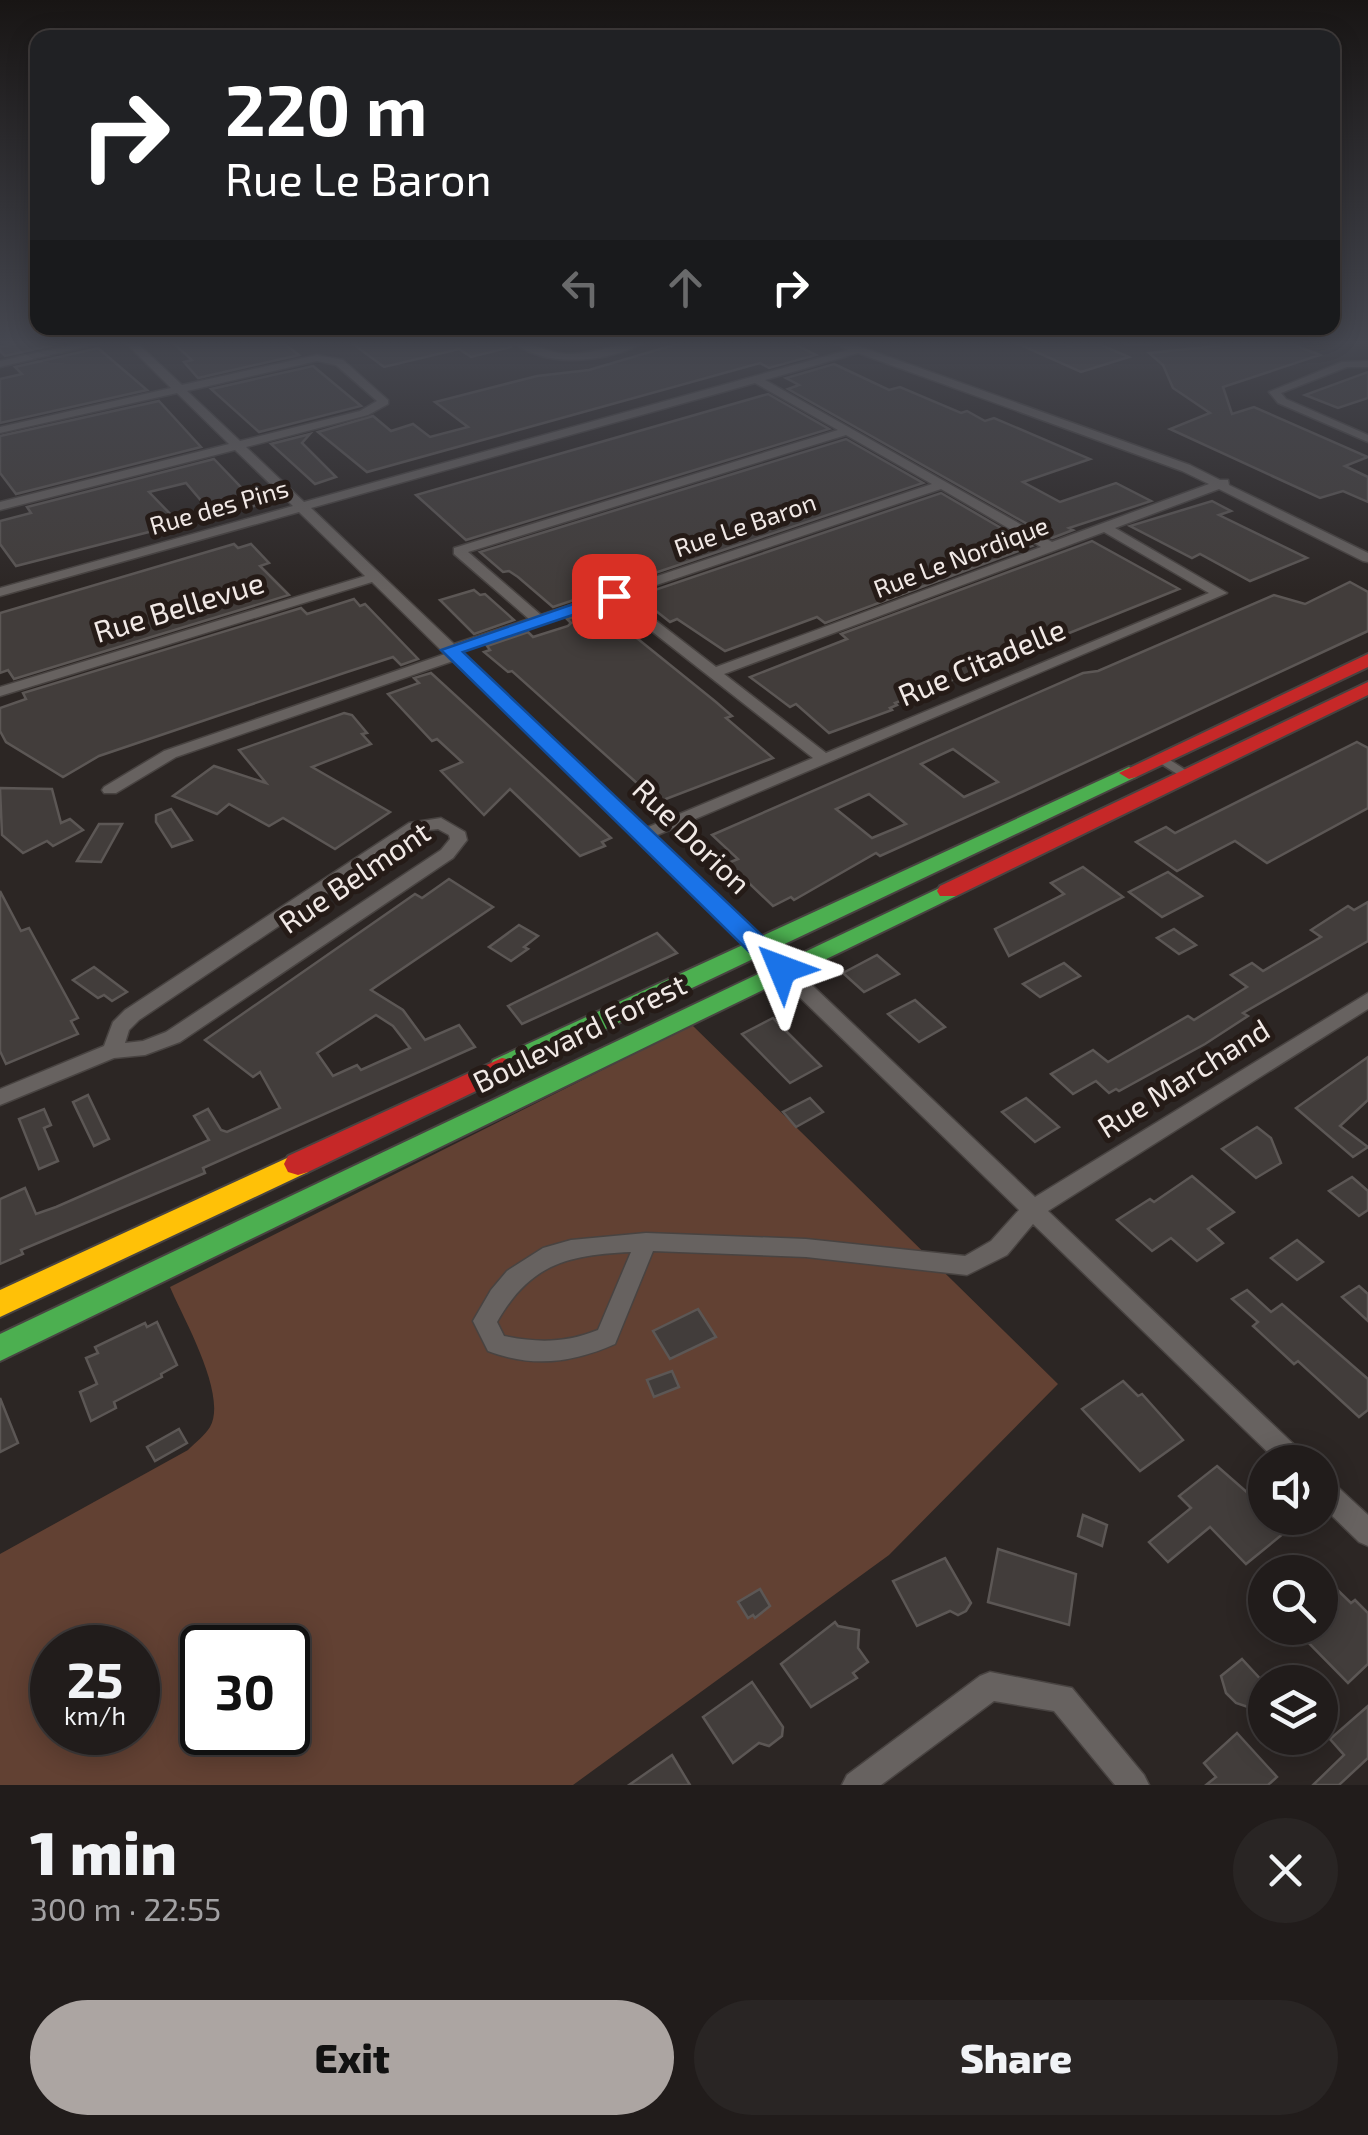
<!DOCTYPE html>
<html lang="en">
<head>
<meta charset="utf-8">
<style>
  :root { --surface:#211c1b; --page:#292524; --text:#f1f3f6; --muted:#a2a1a3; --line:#3e3a3a; --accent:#aca5a2 }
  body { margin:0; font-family:"Exo 2",sans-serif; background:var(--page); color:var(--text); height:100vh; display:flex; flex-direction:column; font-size:38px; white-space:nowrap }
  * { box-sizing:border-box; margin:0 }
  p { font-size:32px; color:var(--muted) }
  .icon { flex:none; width:55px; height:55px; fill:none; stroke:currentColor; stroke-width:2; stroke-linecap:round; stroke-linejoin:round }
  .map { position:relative; height:1785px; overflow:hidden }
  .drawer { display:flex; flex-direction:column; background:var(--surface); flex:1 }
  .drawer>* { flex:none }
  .top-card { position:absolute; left:30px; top:30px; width:1310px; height:305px; border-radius:20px; box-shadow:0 5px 25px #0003,0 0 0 2px var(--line); background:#202124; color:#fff; overflow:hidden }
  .tools { position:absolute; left:1248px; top:1445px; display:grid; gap:20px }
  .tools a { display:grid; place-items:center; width:90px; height:90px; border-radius:50%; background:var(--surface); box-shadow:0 5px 25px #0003,0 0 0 2px var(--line); font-size:50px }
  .speed { position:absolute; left:30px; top:1625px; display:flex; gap:20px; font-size:50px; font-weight:700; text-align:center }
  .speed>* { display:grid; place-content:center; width:130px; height:130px; border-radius:50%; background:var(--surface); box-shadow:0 5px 25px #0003,0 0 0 2px var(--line); line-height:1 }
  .speed small { font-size:25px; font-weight:400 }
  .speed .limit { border:5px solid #111; border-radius:15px; background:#fff; color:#111 }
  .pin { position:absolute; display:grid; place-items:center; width:85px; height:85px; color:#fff; margin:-42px; border-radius:20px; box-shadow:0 5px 15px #0006 }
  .me { position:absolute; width:110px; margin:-55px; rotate:314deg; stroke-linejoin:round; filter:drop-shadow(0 0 8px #0008) }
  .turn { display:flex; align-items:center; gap:35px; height:210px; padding:0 30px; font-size:45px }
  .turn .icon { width:130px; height:130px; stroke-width:2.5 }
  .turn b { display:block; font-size:70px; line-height:85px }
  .lanes { display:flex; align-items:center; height:95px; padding:0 30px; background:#0003; justify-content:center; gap:50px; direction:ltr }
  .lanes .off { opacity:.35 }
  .round { display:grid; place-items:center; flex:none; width:105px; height:105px; border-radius:52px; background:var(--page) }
  .head { display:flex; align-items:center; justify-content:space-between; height:170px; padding:0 30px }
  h1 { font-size:60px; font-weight:800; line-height:75px }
  .button { display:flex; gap:20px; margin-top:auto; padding:20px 30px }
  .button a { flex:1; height:115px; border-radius:60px; background:var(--accent); color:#111; font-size:40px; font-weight:800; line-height:115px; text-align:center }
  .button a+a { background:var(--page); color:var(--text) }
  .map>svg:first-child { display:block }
  .green { fill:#624133; fill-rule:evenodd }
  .building { fill:#423d3b; stroke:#5c5755; stroke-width:2.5; fill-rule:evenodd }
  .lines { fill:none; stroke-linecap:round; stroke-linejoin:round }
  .lane-casing { stroke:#484341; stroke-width:11 }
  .street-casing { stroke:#484341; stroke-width:3 }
  .fast-casing { stroke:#484341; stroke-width:4 }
  .slow-casing { stroke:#484341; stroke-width:4 }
  .jam-casing { stroke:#484341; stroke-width:4 }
  .lane { stroke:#676260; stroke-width:8 }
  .street { fill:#676260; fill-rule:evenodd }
  .fast { fill:#4caf50; fill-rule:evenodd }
  .slow { fill:#ffc107; fill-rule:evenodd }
  .jam { fill:#c62828; fill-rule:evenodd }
  .route { fill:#1a73e8; stroke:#114b97; stroke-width:2.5 }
  .labels { text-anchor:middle; stroke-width:10; stroke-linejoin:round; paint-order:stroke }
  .far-street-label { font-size:25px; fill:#f1e9e6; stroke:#251b17 }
  .street-label { font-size:30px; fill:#f1e9e6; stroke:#251b17 }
</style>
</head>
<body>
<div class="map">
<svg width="1368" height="1785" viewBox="0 0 1368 1785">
  <rect width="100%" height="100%" fill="#2c2624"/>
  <path class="green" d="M 692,1025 L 1058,1384 L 889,1555 L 573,1785 L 0,1785 L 0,1554 L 188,1450 C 195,1443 205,1435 210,1427 C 228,1395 183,1318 170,1287 ZM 52,1648 L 138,1648 L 138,1732 L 52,1732 ZM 202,1648 L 288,1648 L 288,1732 L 202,1732 Z"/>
  <g class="building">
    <polygon points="28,341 73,341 5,356 0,351 0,347"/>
    <polygon points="171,341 281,341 299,355 198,378 184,362 192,360"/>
    <polygon points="349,341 507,341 511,347 471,357 459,349 384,367"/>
    <polygon points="687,341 788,341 816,355 769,368 760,363 367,472 318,432 373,416 391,431 413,424 430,437 468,427 435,402 537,376 589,370"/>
    <polygon points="1012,341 1049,341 1070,346 1092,341 1129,357 1081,372"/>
    <polygon points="1206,341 1284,341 1320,355 1223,387 1232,414 1254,407 1368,457 1345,466 1368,477 1368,502 1343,491 1320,498 1170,429 1210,413 1173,388 1163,365 1149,353 1217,346"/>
    <polygon points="98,348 147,390 0,423 0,379 22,374 15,367"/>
    <polygon points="834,364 889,390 900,387 961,413 967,411 985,421 994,418 1090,459 1023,482 1060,502 1116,483 1151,501 1069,528 1073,530 1052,538 788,389 799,385 786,378"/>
    <polygon points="313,366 361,406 259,432 211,389"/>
    <polygon points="1368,372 1368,398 1338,408 1305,395"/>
    <polygon points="768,394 829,429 466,540 416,495"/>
    <polygon points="159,401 201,447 16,494 0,473 0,436"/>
    <polygon points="310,434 302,443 336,477 315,484 271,444"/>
    <polygon points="846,439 923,483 622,584 616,579 574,593 580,598 553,607 518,577 509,571 503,572 480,552"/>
    <polygon points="214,459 258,505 215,517 186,483 149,492 180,524 16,566 0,544 0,521 31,513 27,507"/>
    <polygon points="941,493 1032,546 825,623 817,617 725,651 677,619 670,622 637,596"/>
    <polygon points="1212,501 1231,511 1219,515 1307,558 1250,581 1200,554 1192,558 1130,526"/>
    <polygon points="1092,541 1179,589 895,703 897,705 890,708 892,710 829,733 796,704 790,707 750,677 847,639 841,634"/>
    <polygon points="234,544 238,548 251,544 269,563 260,566 289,595 14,679 8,670 0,673 0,613"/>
    <path d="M 1350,582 L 1368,592 L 1368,631 L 1022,792 L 880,856 L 876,853 L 794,900 L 791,897 L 773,906 L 728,863 L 738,859 L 712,835 L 1083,673 L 1098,671 L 1274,595 L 1305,604 ZM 953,749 L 998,782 L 964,797 L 921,764 ZM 869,794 L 906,824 L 872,838 L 836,809 Z"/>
    <polygon points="474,590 480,595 485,594 514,620 474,634 440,600"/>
    <polygon points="354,599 360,606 365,604 418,659 401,665 393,657 344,673 99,756 63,777 6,742 0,731 0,708 26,699 23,693 301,608 307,614"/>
    <polygon points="594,610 602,616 607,614 716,702 732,716 726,718 773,758 658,802 512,671 508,672 484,652 490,650 487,646 528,632 533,637 568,626 571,623 567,619"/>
    <polygon points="431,673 611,838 602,842 605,846 580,856 510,789 484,815 441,771 462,762 437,739 432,741 388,694 419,683 414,678"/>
    <polygon points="344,713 352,715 367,733 362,734 371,744 312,767 390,812 335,849 283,818 269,826 229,804 217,814 173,796 214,766 266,783 239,750"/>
    <polygon points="1357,742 1368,748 1368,808 1267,863 1235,841 1177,871 1136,842 1166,827 1175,833"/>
    <polygon points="0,788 52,789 61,823 70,819 83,830 53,846 47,841 23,853 2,835"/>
    <polygon points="171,809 192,840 172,847 156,822 156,815"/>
    <polygon points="99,824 122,824 101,862 77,861"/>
    <polygon points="1083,867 1123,897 1009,956 995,929 1064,894 1051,883"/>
    <polygon points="1168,872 1202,896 1162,917 1129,892"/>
    <path d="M 449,879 L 493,907 L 371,990 L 403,1010 L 425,1040 L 459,1025 L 475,1047 L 203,1168 L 205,1173 L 21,1250 L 23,1254 L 0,1264 L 0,1199 L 25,1188 L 36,1214 L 56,1207 L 209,1140 L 194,1116 L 208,1109 L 221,1130 L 227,1132 L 280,1108 L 260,1072 L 253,1077 L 205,1040 L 415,894 L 422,898 ZM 376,1015 L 393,1026 L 410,1048 L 361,1070 L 357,1065 L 333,1076 L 317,1053 Z"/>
    <polygon points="0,891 21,931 29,928 78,1018 71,1021 78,1034 6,1064 0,1051"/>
    <polygon points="1368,902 1368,941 1243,1013 1248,1016 1205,1044 1119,1091 1116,1089 1109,1093 1096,1081 1073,1094 1051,1074 1093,1050 1108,1062 1188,1016 1194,1020 1247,987 1231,975 1252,963 1263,971 1321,937 1311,930 1348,906 1354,910"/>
    <polygon points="519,925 538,936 524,947 528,949 511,961 489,947"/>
    <polygon points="1174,929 1196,945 1179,954 1157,938"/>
    <polygon points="657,933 677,953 522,1024 508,1006"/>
    <polygon points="877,955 899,974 864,992 843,973"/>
    <polygon points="1064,963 1080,976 1040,997 1023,984"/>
    <polygon points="94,967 127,992 112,1001 104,995 98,998 73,980"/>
    <polygon points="915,1000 945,1027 919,1042 888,1014"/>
    <polygon points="773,1018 821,1066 790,1083 742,1034"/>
    <polygon points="1368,1057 1368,1100 1340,1126 1368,1147 1353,1157 1296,1108"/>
    <polygon points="88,1095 109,1139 94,1146 73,1102"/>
    <polygon points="810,1098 823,1112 796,1127 783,1112"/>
    <polygon points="1026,1098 1059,1127 1035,1142 1002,1112"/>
    <polygon points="44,1109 51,1125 44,1128 58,1161 39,1169 19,1119"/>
    <polygon points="1257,1127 1271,1138 1281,1163 1256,1178 1222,1149"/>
    <polygon points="1192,1176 1234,1212 1208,1229 1223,1243 1197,1261 1171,1238 1152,1251 1117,1220 1150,1199 1154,1202"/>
    <polygon points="1352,1177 1368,1191 1368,1210 1359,1216 1329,1191"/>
    <polygon points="1297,1240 1323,1262 1297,1280 1271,1258"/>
    <polygon points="1359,1286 1368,1294 1368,1321 1342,1297"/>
    <polygon points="1247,1290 1271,1312 1282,1304 1368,1379 1368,1410 1359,1417 1298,1361 1294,1364 1253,1326 1258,1322 1232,1299"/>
    <polygon points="698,1309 716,1337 670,1359 653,1331"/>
    <polygon points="157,1322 177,1365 161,1374 162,1377 114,1402 116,1408 91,1421 80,1392 97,1384 86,1358 98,1353 95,1347 145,1323 147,1327"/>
    <polygon points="672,1371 679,1387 654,1397 647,1380"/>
    <polygon points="1123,1381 1138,1396 1142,1394 1183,1440 1140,1471 1082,1409"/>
    <polygon points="0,1398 18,1443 0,1452"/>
    <polygon points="179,1429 187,1443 155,1461 147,1447"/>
    <polygon points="1217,1466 1265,1508 1265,1518 1284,1533 1246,1564 1210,1527 1168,1562 1149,1542 1191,1508 1179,1496"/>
    <polygon points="1083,1515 1107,1525 1102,1546 1078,1536"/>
    <polygon points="998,1549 1076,1574 1069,1625 988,1602"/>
    <polygon points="945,1558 971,1603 966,1611 958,1615 950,1611 917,1626 893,1581"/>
    <polygon points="1320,1573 1351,1603 1355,1600 1368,1613 1368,1664 1348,1683 1294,1628 1320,1628"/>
    <polygon points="760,1589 770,1606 755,1618 753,1615 748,1618 738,1602"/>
    <polygon points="835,1622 838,1626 859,1630 858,1648 868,1662 853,1673 857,1678 811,1707 781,1664"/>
    <polygon points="1242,1659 1265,1684 1265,1696 1251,1708 1236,1703 1226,1693 1221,1676"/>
    <polygon points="752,1682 783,1727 782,1736 769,1746 759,1743 733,1763 703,1717"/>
    <polygon points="1368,1706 1368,1758 1339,1785 1313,1785 1344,1755 1330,1739"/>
    <polygon points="1237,1733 1277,1777 1268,1785 1206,1785 1216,1777 1204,1763"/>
    <polygon points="672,1755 690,1785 629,1785"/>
  </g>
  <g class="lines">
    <g class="lane-casing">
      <polyline id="lane" points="1161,759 1186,775"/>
    </g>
    <g class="street-casing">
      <g id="street">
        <polygon points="90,341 109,341 0,367 0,361"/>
        <path d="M 124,341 L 135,341 L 182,385 L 317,355 L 343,360 L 388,400 L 388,404 L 368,415 L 246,447 L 304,502 L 848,350 L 829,341 L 844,341 L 1190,465 L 1220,480 L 1228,480 L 1229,485 L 1368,553 L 1368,562 L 1363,561 L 1219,489 L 1115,528 L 1227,593 L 655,836 L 1035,1197 L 1368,993 L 1368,1009 L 1048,1211 L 1304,1454 L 1307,1462 L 1278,1462 L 1033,1224 L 1007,1255 L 967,1275 L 806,1257 L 653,1251 L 615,1344 C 572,1363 533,1368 488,1351 L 473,1321 L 491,1290 L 507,1271 L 543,1248 L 571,1240 L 646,1233 L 806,1239 L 965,1256 L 991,1241 L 1019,1210 L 453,661 L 176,757 L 116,793 L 104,793 L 102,790 L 104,787 L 164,751 L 445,654 L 372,582 L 0,696 L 0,687 L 365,576 L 299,512 L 0,596 L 0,588 L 293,506 L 235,450 L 0,510 L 0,502 L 229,444 L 177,393 L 0,433 L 0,427 L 171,388 ZM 858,353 L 1182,471 L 1209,484 L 1052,542 L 765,380 ZM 317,361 L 336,365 L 377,401 L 360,411 L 240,441 L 187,391 ZM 755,383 L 838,430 L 454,548 L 454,554 L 529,619 L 454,644 L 311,508 ZM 846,435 L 932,484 L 541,615 L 468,552 ZM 941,489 L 1041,547 L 716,667 L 624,596 ZM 1104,532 L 1209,593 L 826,753 L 724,674 ZM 612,600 L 813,758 L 646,828 L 461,651 ZM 631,1252 L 598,1330 C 566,1343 537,1343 504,1336 L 497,1322 C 530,1264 567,1255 631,1252 Z"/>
        <path d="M 511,341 C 530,341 546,353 567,354 C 595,355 620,341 648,341 C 609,362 548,370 511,341 Z"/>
        <path d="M 1118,341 L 1158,341 C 1149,346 1127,346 1118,341 Z"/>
        <polygon points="1368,361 1368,367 1347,367 1281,393 1286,399 1368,435 1368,442 1278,403 1269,392 1342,362"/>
        <path d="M 441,818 L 465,832 L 467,840 L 453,858 L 180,1042 L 145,1055 L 114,1058 L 0,1105 L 0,1089 L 104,1046 L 113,1022 L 125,1010 L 409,823 ZM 438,829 L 449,835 L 450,839 L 441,850 L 166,1032 L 143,1041 L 125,1043 L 129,1030 L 139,1020 L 420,831 Z"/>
        <polygon points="1320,1475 1329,1479 1368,1515 1368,1546 1359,1542 1320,1504"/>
        <polygon points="990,1672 1072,1688 1144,1775 1149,1785 1115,1785 1054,1711 994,1701 881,1785 842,1785 847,1775 980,1676"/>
      </g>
    </g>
    <g class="fast-casing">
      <g id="fast">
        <polygon points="1129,767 1139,773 1136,777 511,1074 493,1074 489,1067 493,1060"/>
        <polygon points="948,884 959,891 956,896 0,1361 0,1334"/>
      </g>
    </g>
    <g class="slow-casing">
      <polygon id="slow" points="298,1153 308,1156 312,1164 308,1172 0,1317 0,1290"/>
    </g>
    <g class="jam-casing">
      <g id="jam">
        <polygon points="1368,654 1368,667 1136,777 1129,779 1119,773"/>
        <polygon points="1368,682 1368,695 956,896 940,896 937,891 940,886"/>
        <polygon points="502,1058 511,1060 515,1067 511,1074 308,1172 298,1175 288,1172 284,1164 288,1156"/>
      </g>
    </g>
    <use href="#lane" class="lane"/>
    <use href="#street" class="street"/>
    <use href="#fast" class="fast"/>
    <use href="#slow" class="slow"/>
    <use href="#jam" class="jam"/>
  </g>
  <linearGradient id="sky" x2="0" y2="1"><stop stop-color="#181514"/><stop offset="0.58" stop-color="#454750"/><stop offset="1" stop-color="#454750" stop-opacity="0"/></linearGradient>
  <rect width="1368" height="591" fill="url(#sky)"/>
  <polygon class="route" points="614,590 623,596 620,599 463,652 791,963 794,969 791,975 773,975 441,650"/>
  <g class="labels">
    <g class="far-street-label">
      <text transform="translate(219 507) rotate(-16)" y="9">Rue des Pins</text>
      <text transform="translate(745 525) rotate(-19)" y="9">Rue Le Baron</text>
      <text transform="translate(961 557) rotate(-21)" y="9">Rue Le Nordique</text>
    </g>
    <g class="street-label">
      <text transform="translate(179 608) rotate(-17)" y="10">Rue Bellevue</text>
      <text transform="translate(982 663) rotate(-23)" y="10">Rue Citadelle</text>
      <text transform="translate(691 837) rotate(44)" y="10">Rue Dorion</text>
      <text transform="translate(355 878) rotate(-34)" y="10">Rue Belmont</text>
      <text transform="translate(580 1034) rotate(-26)" y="10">Boulevard Forest</text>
      <text transform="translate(1184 1079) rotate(-32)" y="10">Rue Marchand</text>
    </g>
  </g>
</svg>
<div class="tools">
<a><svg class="icon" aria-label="sound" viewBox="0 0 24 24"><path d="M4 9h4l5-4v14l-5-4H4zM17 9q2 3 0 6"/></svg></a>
<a><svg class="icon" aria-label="search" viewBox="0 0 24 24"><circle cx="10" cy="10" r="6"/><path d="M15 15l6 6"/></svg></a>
<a><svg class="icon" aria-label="layers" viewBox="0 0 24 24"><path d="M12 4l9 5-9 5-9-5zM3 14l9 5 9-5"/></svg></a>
</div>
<div class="speed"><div>25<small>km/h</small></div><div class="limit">30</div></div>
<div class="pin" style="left:614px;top:596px;background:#d93025"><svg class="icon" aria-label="arrive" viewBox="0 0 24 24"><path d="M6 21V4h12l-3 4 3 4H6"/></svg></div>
<svg class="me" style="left:782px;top:969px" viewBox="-20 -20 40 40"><path d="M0-17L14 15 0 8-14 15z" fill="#1a73e8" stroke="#fff" stroke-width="4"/></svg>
<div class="top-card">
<div class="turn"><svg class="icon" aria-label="right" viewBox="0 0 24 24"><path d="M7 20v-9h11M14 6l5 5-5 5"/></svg><div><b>220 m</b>Rue Le Baron</div></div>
<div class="lanes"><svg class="icon off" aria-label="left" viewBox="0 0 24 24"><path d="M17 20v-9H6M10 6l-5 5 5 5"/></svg><svg class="icon off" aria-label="ahead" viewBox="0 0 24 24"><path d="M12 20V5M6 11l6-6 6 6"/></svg><svg class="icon" aria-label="right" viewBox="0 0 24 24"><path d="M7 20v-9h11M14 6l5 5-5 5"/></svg></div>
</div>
</div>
<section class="drawer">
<div class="head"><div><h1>1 min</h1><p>300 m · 22:55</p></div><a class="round"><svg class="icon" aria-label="close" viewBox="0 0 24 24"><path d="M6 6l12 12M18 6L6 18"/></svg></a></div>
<div class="button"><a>Exit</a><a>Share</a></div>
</section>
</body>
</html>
